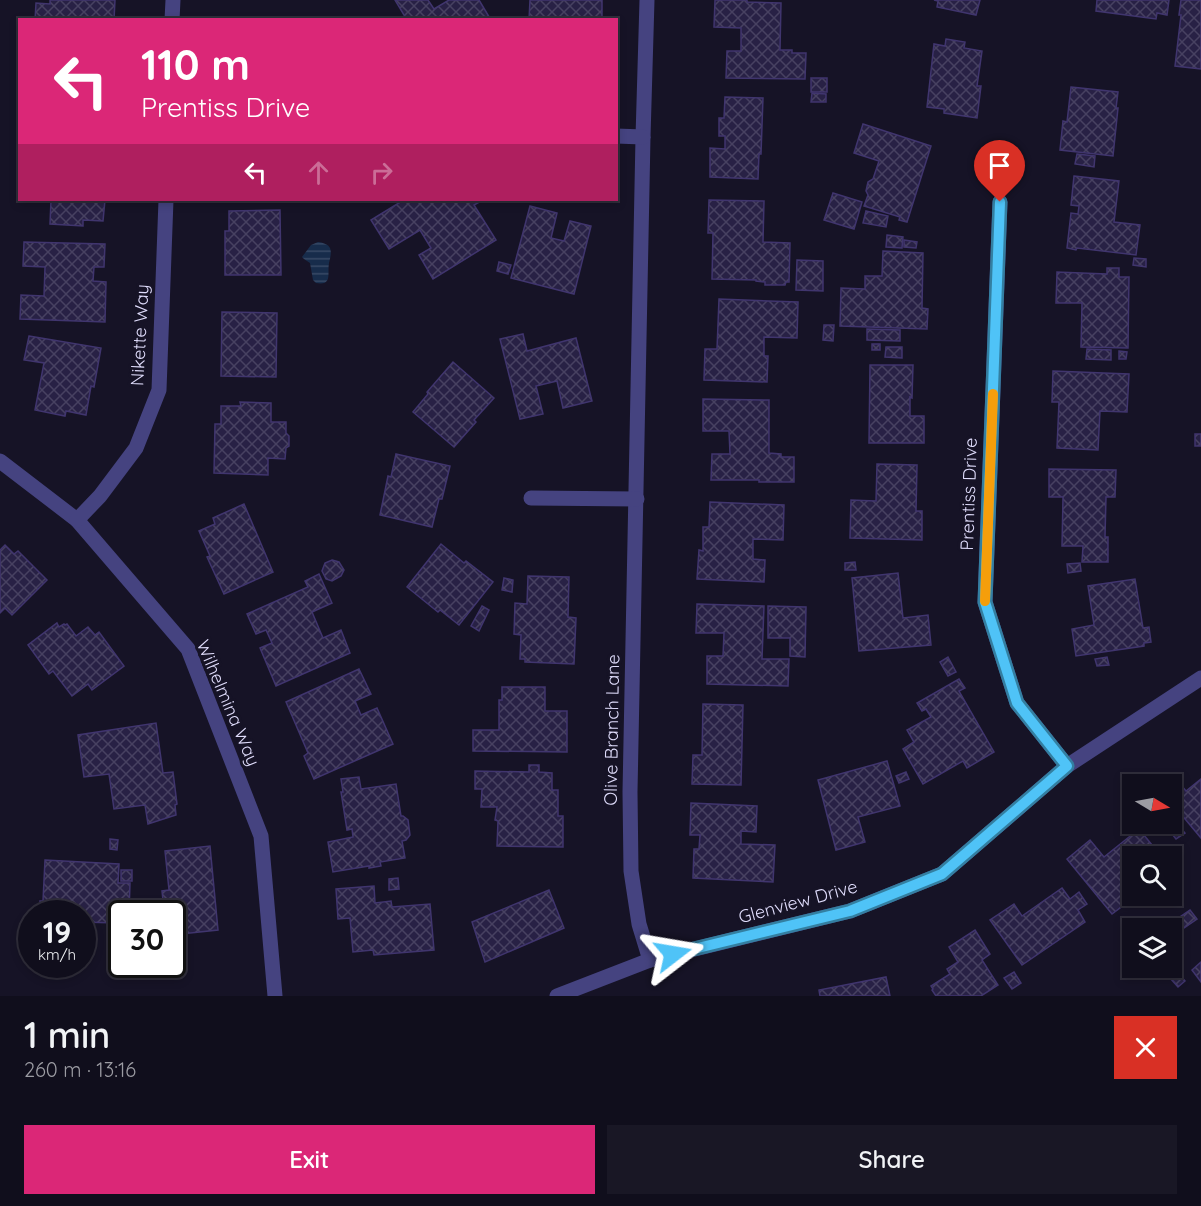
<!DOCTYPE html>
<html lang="en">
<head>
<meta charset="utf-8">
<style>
  :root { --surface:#100e1c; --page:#191725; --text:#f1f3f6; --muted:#9c9ca3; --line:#302e3b; --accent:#db2777 }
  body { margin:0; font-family:Quicksand,sans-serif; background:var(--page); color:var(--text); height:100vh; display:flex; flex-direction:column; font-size:22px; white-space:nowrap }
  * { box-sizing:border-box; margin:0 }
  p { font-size:20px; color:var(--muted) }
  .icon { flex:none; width:33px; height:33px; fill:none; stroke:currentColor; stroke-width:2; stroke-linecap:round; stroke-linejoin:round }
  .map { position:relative; height:996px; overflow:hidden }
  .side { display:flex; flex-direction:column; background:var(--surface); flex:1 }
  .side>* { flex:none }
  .hud { position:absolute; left:18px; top:18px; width:600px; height:183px; border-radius:0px; box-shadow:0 3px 9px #0003,0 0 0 2px var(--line); background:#db2777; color:#fff; overflow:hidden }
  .needle { width:39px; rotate:100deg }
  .fabs { position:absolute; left:1122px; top:774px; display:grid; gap:12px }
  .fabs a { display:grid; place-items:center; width:60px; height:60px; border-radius:0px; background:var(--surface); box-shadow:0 3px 9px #0003,0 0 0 2px var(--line); font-size:30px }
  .speed { position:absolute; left:18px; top:900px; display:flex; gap:12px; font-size:30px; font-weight:700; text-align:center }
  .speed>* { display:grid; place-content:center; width:78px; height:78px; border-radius:50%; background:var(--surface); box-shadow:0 3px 9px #0003,0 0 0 2px var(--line); line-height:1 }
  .speed small { font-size:15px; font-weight:400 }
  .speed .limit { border:3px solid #111; border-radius:9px; background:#fff; color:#111 }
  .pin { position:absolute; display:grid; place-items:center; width:51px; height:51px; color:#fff; margin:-62px -26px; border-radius:50% 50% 50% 0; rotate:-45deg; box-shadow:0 0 6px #0007 }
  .pin .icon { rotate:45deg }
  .me { position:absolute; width:66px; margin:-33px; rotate:76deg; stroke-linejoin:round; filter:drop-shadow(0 0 4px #0008) }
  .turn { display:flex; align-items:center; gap:21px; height:126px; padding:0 24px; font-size:27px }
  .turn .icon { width:78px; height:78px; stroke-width:2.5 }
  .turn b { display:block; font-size:42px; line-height:51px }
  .lanes { display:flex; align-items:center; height:57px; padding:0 24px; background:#0003; justify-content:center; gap:30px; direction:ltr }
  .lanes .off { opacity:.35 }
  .round { display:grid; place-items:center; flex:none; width:63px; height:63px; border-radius:0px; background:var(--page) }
  .headline { display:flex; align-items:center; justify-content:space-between; height:102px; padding:0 24px }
  h1 { font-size:36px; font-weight:600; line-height:45px }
  .cta { display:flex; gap:12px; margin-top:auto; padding:12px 24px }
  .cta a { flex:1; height:69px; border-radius:0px; background:var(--accent); color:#fff; font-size:24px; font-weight:600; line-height:69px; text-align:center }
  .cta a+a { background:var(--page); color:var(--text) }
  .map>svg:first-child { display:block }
  .water { fill:url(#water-rules) }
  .building { fill:url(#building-cross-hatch); stroke:#40356e; stroke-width:1.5 }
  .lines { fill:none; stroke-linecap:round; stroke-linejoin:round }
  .minor { stroke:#454380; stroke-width:15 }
  .route-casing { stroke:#337fa1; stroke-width:15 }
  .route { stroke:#4fc3f7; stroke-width:10 }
  .slow { stroke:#f59e0b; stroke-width:10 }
  .labels { text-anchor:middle; stroke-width:6; stroke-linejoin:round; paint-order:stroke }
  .street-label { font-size:18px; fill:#dfdcfb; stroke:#161326 }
</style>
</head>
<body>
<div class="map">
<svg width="1201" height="996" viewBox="0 0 1201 996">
  <defs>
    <pattern id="water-rules" width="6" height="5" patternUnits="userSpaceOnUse" patternTransform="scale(1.5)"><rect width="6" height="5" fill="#172c4b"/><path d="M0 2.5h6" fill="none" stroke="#384a66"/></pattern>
    <pattern id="building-cross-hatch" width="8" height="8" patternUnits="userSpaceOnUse" patternTransform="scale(1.5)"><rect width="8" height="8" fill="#282145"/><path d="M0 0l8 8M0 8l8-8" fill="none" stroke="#474161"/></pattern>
  </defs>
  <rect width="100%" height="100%" fill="#161326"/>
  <path class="water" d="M 318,242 C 333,244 332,251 329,263 C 327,273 333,286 316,283 L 313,280 L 310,263 L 304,259 L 302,257 L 311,245 Z"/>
  <g class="building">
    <polygon points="50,0 115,0 114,20 35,20 36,3 50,4"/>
    <polygon points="395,0 428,0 434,9 449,0 479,0 491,20 407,20"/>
    <polygon points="530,0 602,0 602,20 529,20"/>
    <polygon points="715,0 747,0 747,2 781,3 780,50 792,50 792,53 806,53 805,79 726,78 727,51 741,51 741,28 714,27"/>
    <polygon points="934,0 980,0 976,15 937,7 938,1"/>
    <polygon points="1097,0 1169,0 1167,15 1157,13 1156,19 1096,11"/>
    <polygon points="1181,0 1201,0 1201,69 1175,66 1181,15 1179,15"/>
    <rect x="255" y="18" width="30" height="2"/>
    <polygon points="946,39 965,42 964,48 982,51 977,86 981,86 977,118 944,113 944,109 927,107 934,44 945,46"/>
    <rect x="811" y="78" width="16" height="14"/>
    <polygon points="1071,87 1118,92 1116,108 1118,108 1113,156 1060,150 1063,121 1067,122"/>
    <polygon points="812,93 826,94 826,102 811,102"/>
    <polygon points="725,97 763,98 761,154 759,154 758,179 710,177 710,148 725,149 725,136 719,136 719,118 724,118"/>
    <polygon points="863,124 931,146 907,222 899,220 900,217 864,206 868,195 866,191 868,182 873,179 879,161 854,153"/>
    <polygon points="1077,154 1095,156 1094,167 1075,164"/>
    <polygon points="1074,176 1119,181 1114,222 1140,225 1136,255 1077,248 1076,250 1067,248 1071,213 1078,214 1079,206 1071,205"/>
    <polygon points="833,193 862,202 854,229 824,220"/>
    <polygon points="51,200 105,200 103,221 83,220 83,226 50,224"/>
    <polygon points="407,200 483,200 474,205 496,240 433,279 419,255 431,248 420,230 389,249 371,220 402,201 403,202"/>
    <polygon points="709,200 764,201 763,242 790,243 789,282 786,282 785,285 765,285 765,282 756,281 756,280 712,279 713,233 708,233"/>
    <polygon points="530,206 557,213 551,238 564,241 570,221 591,226 574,294 511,278"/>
    <polygon points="280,210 281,275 225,275 225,231 229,231 229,211"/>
    <polygon points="866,211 888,216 886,227 863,223"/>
    <polygon points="887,235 903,237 902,248 886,247"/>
    <polygon points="904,240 917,242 916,248 904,247"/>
    <polygon points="24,242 105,244 104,267 94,267 93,281 106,282 105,322 20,319 21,295 44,296 45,267 23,266"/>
    <polygon points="883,251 923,253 922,308 928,309 927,329 840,326 841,288 865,289 865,276 882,276"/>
    <polygon points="1134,258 1146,259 1146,267 1133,265"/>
    <polygon points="797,260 823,261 823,291 796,290"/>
    <polygon points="499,262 511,265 508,274 497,271"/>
    <polygon points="1107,268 1119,268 1119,277 1129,277 1128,348 1081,347 1082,303 1056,303 1057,272 1107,274"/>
    <polygon points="719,299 798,302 797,338 764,337 764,356 768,356 767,382 704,380 705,349 717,349"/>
    <polygon points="222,312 277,313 276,377 221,376"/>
    <polygon points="824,325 834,325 833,341 823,340"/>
    <polygon points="867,329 900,330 900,341 867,340"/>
    <polygon points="523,334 527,351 576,338 592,401 563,408 557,381 536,386 543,414 520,419 500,339"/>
    <polygon points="29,336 101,348 94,387 91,386 86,415 66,411 65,416 35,410 44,363 24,360"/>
    <rect x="872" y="344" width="8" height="6"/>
    <polygon points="886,347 902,347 902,358 885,357"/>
    <polygon points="1087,349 1111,350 1111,360 1086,359"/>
    <polygon points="1119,351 1127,352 1126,359 1119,359"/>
    <polygon points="453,362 494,398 474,420 476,422 454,447 413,412 428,394 427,392"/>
    <polygon points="870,365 913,365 912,398 910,397 910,416 924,416 924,443 869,443"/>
    <polygon points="1053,371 1129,374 1127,412 1100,411 1098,450 1057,448 1059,402 1052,402"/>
    <polygon points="703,399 769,400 769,453 781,454 781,457 794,457 794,482 759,482 759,480 711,480 712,454 730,454 729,431 703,431"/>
    <polygon points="240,402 271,403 271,422 286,422 286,433 289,436 289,446 286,448 285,459 268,458 268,475 214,473 215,424 221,424 221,406 241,406"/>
    <rect x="1195" y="434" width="6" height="12"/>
    <polygon points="396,454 450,466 442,499 439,499 432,527 380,515 388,476 391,477"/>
    <polygon points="877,464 917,465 916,511 922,511 922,540 850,538 851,500 876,501"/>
    <polygon points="1049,469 1116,470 1115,497 1106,497 1105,537 1108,537 1108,562 1082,562 1083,546 1062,546 1063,497 1049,497"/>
    <polygon points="710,502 784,505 783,540 753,539 753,559 765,560 764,582 697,579 699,550 703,551 703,527 709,527"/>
    <polygon points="244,504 273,572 224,594 207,557 210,556 199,531 215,524 213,518"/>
    <polygon points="441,544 464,563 466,561 493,582 459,625 440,610 438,612 407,587"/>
    <polygon points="5,545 14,554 18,551 47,580 12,615 5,608 0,613 0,550"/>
    <polygon points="332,560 339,562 344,570 341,576 332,581 326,579 322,571 325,563"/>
    <polygon points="855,562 856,570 845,570 845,563"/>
    <polygon points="1080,563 1081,571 1068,573 1067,564"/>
    <polygon points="898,573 903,618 928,615 931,645 859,651 852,578"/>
    <polygon points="319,574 332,603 312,612 323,638 341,630 350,653 276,686 260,648 272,643 266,630 256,634 247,614 308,587 305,581"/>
    <polygon points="528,576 569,577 568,617 576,618 574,664 525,662 525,659 520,659 521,635 514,634 515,603 527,604"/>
    <polygon points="504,578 513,580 512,592 502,590"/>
    <polygon points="1135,579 1143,628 1149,627 1151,642 1144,643 1144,646 1076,656 1072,629 1094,625 1088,586"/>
    <polygon points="697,604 764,606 762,659 789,659 788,686 707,684 707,656 723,656 724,633 696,633"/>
    <polygon points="482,606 489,610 479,631 471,626"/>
    <polygon points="768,606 806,607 805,657 790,656 790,638 768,638"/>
    <polygon points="57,623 59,627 64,624 65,625 67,624 76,636 88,627 95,635 99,632 124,666 92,690 88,684 72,696 53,671 49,674 28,645"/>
    <polygon points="948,657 956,672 948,676 940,662"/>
    <polygon points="1107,657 1109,665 1097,666 1095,659"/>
    <polygon points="359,669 371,694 355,701 361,715 377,708 393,744 314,779 304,756 308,753 286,702"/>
    <polygon points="959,679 965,688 959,691 994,752 967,768 963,761 923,784 903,749 914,742 907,730 931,717 926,709 922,711 917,703"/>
    <polygon points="502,687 545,687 545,711 567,711 567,752 473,751 473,730 499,730 499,700 502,700"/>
    <polygon points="703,704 743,705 741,785 692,784 693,755 702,755"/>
    <polygon points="156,723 163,773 173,772 177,804 175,805 176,815 148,824 145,805 114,809 109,774 84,777 78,735"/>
    <polygon points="887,761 900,806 858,817 865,842 836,850 818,780"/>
    <polygon points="529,765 539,765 539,772 552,773 552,790 558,790 558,816 563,816 563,847 497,846 498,821 495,820 497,807 481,807 482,789 475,789 475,771 529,772"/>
    <polygon points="906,772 909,779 899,783 896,776"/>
    <polygon points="1172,774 1186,791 1201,779 1201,838 1175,807 1172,810 1172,784 1158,784"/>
    <polygon points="359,777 361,789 396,784 401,816 403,816 408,820 410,835 406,840 402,841 405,858 380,862 381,866 369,868 369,866 333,872 328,842 353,837 352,829 347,830 341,792 343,792 341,779"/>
    <polygon points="691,803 757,806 756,832 741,831 741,844 775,845 773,882 693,878 694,849 699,849 700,835 690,835"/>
    <polygon points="1172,818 1185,833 1176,839 1164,824 1172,824"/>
    <polygon points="1139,829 1161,856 1132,856 1132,896 1136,896 1112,914 1067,859 1090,840 1104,857"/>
    <polygon points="110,839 118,840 117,850 110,849"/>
    <polygon points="210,846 218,930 172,935 172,914 140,914 140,912 164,910 162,891 169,890 165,851"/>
    <polygon points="45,860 119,864 118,883 130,883 129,914 122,914 122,919 117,919 117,923 82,922 82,914 40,914 40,901 43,901"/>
    <rect x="121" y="870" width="11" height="11"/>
    <polygon points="398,878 399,889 389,890 389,879"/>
    <polygon points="374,886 375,903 391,901 392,907 430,904 434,950 374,955 373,950 353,952 350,918 338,919 336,889"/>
    <polygon points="1062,888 1070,899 1079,892 1087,904 1078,910 1085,922 1022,965 990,920 1014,904 1022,916"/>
    <polygon points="549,890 564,928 485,962 472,922"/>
    <polygon points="1190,910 1197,919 1184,928 1177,919"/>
    <polygon points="30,917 32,917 32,935 28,934"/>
    <polygon points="975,930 990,954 982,960 998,985 981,996 936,996 932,990 933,989 931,986 950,974 947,969 958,962 949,947"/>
    <polygon points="1201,962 1201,982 1192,970"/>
    <polygon points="1014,972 1021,983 1012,989 1004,978"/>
    <polygon points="1177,972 1185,981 1178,987 1170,978"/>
    <polygon points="886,977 890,996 820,996 819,990"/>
  </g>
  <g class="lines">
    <g class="minor">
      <polyline points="647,0 643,137 630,792 631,871 639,924 650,960"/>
      <polyline points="172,20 173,0"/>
      <polyline points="616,136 643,137"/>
      <polyline points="1000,202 985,602 1017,703 1067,766"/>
      <polyline points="0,461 77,520 188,649 261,836 275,996"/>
      <polyline points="531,498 637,499"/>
      <polyline points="77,520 100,496 136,448 159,390 166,200"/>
      <polyline points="557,996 650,960 850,911 942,874 1067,766 1201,678"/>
    </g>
  </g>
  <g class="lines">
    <g class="route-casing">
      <polyline id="route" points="673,954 850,911 942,874 1067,766 1017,703 985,602 1000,202"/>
    </g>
    <use href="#route" class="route"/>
    <polyline class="slow" points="985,601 993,394"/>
  </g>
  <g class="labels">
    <g class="street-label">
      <text transform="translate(140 335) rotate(-87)" y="6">Nikette Way</text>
      <text transform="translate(969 494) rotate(-88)" y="6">Prentiss Drive</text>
      <text transform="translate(228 703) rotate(67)" y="6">Wilhelmina Way</text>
      <text transform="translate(612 730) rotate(-89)" y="6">Olive Branch Lane</text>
      <text transform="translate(798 902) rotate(-15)" y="6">Glenview Drive</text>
    </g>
  </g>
</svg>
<div class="fabs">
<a><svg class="needle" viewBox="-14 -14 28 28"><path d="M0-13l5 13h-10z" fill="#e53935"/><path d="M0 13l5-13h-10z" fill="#9c9ca3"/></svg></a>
<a><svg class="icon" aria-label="search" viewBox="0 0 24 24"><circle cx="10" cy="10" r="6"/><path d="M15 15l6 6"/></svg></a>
<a><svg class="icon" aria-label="layers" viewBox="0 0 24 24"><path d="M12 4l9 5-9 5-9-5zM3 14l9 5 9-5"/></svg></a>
</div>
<div class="speed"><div>19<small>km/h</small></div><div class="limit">30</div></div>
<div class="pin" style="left:1000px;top:202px;background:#d93025"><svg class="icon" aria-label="arrive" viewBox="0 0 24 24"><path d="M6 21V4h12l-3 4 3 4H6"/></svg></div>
<svg class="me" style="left:673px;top:954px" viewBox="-20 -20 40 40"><path d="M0-17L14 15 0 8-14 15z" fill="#4fc3f7" stroke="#fff" stroke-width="4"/></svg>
<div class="hud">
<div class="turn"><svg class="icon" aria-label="left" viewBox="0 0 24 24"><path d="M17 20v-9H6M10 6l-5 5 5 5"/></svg><div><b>110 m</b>Prentiss Drive</div></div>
<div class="lanes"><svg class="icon" aria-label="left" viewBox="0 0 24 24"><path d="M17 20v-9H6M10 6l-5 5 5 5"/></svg><svg class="icon off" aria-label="ahead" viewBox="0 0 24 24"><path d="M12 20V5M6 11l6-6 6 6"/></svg><svg class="icon off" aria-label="right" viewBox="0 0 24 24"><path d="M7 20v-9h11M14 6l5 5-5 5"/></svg></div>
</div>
</div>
<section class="side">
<div class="headline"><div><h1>1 min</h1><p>260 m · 13:16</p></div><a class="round" style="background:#d93025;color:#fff"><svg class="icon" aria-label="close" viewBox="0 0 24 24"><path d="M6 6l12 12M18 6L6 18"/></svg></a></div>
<div class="cta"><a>Exit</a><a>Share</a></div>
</section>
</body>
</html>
